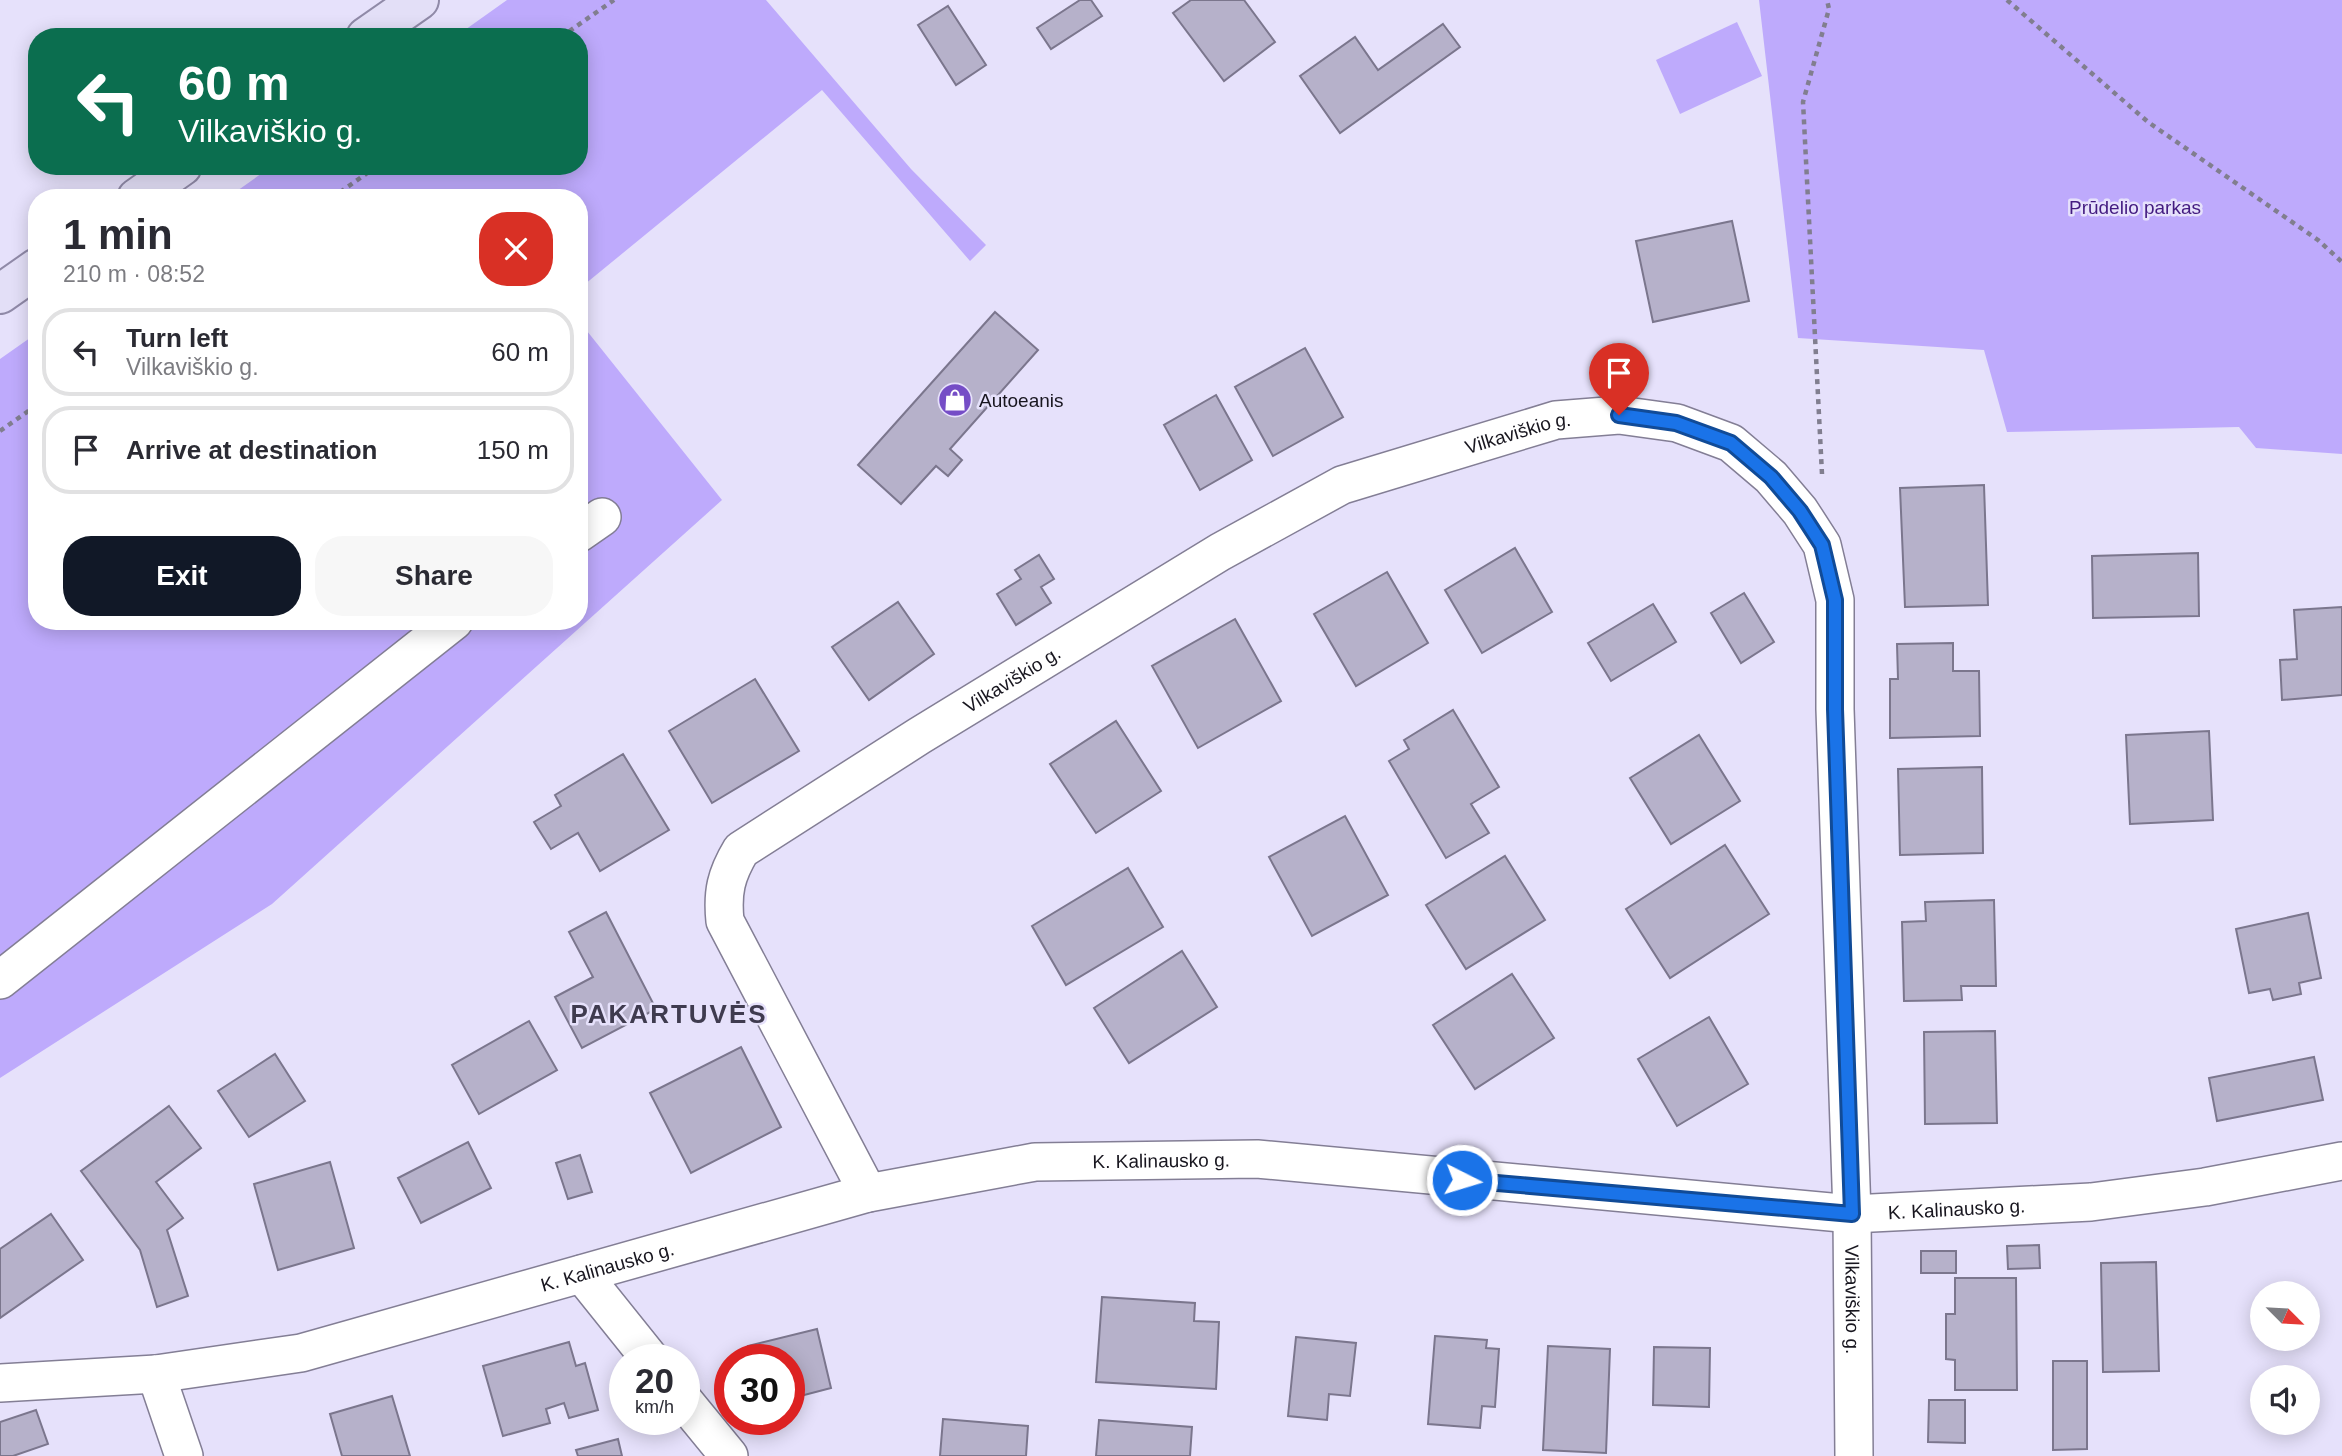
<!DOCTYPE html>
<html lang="en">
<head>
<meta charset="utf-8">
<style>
  :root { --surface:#fff; --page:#f7f7f7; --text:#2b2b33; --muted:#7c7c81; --line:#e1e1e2; --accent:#111827 }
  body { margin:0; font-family:Arial,sans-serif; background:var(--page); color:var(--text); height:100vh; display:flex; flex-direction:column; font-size:26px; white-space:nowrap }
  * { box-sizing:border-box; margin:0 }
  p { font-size:23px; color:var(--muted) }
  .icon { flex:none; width:38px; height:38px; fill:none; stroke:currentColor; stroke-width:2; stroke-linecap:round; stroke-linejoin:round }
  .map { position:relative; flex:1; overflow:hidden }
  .sheet { position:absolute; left:28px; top:189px; width:560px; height:441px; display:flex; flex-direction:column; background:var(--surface); border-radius:28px; box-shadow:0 4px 18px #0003 }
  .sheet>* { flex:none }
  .hud { position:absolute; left:28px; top:28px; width:560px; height:147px; border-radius:28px; box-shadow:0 4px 18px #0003; background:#0b6e4f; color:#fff; overflow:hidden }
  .needle { width:46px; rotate:114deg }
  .controls { position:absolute; left:2250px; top:1281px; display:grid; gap:14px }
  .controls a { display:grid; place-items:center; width:70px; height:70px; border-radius:50%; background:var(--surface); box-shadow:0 4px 18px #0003; font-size:35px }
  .speed { position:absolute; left:609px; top:1344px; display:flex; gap:14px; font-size:35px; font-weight:700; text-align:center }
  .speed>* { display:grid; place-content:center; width:91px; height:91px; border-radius:50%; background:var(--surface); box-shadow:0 4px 18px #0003; line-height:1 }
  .speed small { font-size:18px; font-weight:400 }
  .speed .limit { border:10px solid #d22; background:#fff; color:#111 }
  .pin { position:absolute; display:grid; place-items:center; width:60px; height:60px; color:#fff; margin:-72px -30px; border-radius:50% 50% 50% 0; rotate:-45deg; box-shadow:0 0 7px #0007 }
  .pin .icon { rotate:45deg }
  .me { position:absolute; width:77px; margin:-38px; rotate:95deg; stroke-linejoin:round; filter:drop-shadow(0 0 5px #0008) }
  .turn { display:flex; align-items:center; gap:24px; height:147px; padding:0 35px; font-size:32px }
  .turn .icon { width:91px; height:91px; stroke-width:2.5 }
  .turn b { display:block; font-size:49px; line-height:60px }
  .round { display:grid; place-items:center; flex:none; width:74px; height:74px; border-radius:28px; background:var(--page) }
  .headline { display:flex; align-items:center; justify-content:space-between; height:119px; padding:0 35px }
  h1 { font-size:42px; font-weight:600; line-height:52px }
  .cta { display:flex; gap:14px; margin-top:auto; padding:14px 35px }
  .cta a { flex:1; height:80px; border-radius:28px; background:var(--accent); color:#fff; font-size:28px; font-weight:600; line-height:80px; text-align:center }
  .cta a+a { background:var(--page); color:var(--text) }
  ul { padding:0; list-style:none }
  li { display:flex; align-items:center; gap:21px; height:88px; margin:0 14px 10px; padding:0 21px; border:4px solid var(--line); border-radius:28px }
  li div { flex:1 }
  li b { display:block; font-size:26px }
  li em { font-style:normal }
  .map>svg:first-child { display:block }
  .green { fill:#beaafc }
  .building { fill:#b6b1ca; stroke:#7b768d; stroke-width:2 }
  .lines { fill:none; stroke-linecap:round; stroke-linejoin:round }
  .minor-casing { stroke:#837e95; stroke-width:40 }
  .primary-casing { stroke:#908aa8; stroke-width:42 }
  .path { stroke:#817e8f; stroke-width:4.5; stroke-dasharray:5 5; stroke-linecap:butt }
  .minor { stroke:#fff; stroke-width:37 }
  .primary { stroke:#e3dff7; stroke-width:38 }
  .route-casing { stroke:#114b97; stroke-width:18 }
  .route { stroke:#1a73e8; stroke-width:12 }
  .labels { text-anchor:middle; stroke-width:5; stroke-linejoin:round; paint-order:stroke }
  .park-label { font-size:19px; fill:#431b80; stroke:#e6e1fb }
  .poi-label { font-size:19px; fill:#18161f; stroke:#e6e1fb; text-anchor:start }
  .street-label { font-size:19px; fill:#18161f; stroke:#e6e1fb }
  .district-label { font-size:26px; font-weight:bold; letter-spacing:2px; fill:#3f3b4f; stroke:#e6e1fb }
</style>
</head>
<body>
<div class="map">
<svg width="2342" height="1456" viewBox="0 0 2342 1456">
  <rect width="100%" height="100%" fill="#e6e1fb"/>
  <g class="green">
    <polygon points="507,0 766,0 911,169 986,245 970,261 822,90 579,289 579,198 227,198 272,166 579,166 579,37 455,37"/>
    <polygon points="1759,0 2342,0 2342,454 2256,448 2239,427 2007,432 1984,350 1798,338"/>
    <polygon points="1737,22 1762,76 1680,114 1656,60"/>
    <polygon points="579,321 722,500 272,904 0,1078 0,359 37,333 37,621 579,621"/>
  </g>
  <g class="building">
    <polygon points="1080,0 1091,0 1102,16 1051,49 1037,28"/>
    <polygon points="1191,0 1244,0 1275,42 1224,81 1173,13"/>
    <polygon points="948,6 986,65 956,85 918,25"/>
    <polygon points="1443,24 1460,47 1340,133 1300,76 1355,37 1378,70"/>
    <polygon points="1732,221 1749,301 1653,322 1636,241"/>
    <polygon points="995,312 1038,350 950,449 962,460 948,476 936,466 901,504 858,465"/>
    <polygon points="1305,348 1343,417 1273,456 1235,387"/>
    <polygon points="1216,395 1252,460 1200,490 1164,425"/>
    <polygon points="1984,485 1988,605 1905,607 1900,488"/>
    <polygon points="1515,548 1552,612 1482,653 1445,590"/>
    <polygon points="2198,553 2199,616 2093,618 2092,556"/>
    <polygon points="1039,555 1054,579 1041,587 1051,603 1016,625 997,594 1021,579 1015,570"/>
    <polygon points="1387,572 1428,643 1356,686 1314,614"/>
    <polygon points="1744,593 1774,642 1741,663 1711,613"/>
    <polygon points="898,602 934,654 869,700 832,647"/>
    <polygon points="1653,604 1676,642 1611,681 1588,643"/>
    <polygon points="2342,607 2342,695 2282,700 2280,660 2297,659 2294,610"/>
    <polygon points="1235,619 1281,701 1198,748 1152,666"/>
    <polygon points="1953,643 1953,671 1979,671 1980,736 1890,738 1890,679 1898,679 1897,644"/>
    <polygon points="755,679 799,751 712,803 669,731"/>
    <polygon points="1453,710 1499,787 1471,804 1489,833 1446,858 1389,761 1409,749 1404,740"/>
    <polygon points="1116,721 1161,791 1096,833 1050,764"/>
    <polygon points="2209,731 2213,820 2130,824 2126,735"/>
    <polygon points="1699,735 1740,801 1671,844 1630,778"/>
    <polygon points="623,754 669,830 600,871 578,833 551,849 534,822 561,806 555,795"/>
    <polygon points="1982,767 1983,853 1900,855 1898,769"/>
    <polygon points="1345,816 1388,895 1312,936 1269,857"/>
    <polygon points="1725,845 1769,914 1670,978 1626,909"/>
    <polygon points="1505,856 1545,920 1466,969 1426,905"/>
    <polygon points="1128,868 1163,927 1066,985 1032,926"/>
    <polygon points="1994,900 1996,986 1961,986 1962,1000 1904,1001 1902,922 1926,921 1925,902"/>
    <polygon points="606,912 656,1009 582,1048 555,997 593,977 569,932"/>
    <polygon points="2308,913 2321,978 2299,983 2301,994 2273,1000 2270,989 2249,993 2236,929"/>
    <polygon points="1182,951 1217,1007 1129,1063 1094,1008"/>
    <polygon points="1512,974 1554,1038 1475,1089 1433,1025"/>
    <polygon points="1709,1017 1748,1084 1677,1126 1638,1059"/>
    <polygon points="529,1021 557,1070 479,1114 452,1065"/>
    <polygon points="1995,1031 1997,1123 1925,1124 1924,1032"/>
    <polygon points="741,1047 781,1127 691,1173 650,1093"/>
    <polygon points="275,1054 305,1101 249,1137 218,1091"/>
    <polygon points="2314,1057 2323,1100 2217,1121 2209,1078"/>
    <polygon points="169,1106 201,1148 156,1182 183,1218 167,1230 188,1296 157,1307 140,1250 81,1171"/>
    <polygon points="468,1142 491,1188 421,1223 398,1178"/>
    <polygon points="580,1155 592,1192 568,1199 556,1163"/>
    <polygon points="330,1162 354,1248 278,1270 254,1184"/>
    <polygon points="51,1214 83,1260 0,1318 0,1249"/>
    <polygon points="2039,1245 2040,1268 2008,1269 2007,1246"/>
    <rect x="1921" y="1251" width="35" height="22"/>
    <polygon points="2156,1262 2159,1371 2103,1372 2101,1263"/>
    <polygon points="1955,1278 2016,1278 2017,1390 1955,1390 1955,1360 1946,1359 1946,1314 1955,1314"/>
    <polygon points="1102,1297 1195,1303 1194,1321 1219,1322 1216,1389 1096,1382"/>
    <polygon points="817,1329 831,1388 789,1399 789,1360 751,1360 748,1346"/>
    <polygon points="1435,1336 1487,1340 1486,1348 1499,1349 1495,1407 1482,1406 1480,1428 1428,1424"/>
    <polygon points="1296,1337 1356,1343 1350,1396 1329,1394 1327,1420 1288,1416"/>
    <polygon points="569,1342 576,1366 585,1363 598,1410 569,1418 564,1403 546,1409 550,1423 503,1436 483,1366"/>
    <polygon points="1548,1346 1610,1349 1606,1453 1543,1450"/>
    <polygon points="1654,1347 1710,1348 1709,1407 1653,1405"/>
    <polygon points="2053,1361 2087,1361 2087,1449 2053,1450"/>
    <polygon points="392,1396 410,1456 342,1456 330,1414"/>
    <polygon points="1929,1400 1965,1400 1965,1443 1928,1442"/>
    <polygon points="36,1410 48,1444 13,1456 0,1456 0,1422"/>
    <polygon points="943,1419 1028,1426 1026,1456 940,1456"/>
    <polygon points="1099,1420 1192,1427 1190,1456 1096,1456"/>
    <polygon points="618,1439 622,1456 578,1456 576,1450"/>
  </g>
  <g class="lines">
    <g class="minor-casing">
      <g id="minor">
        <polyline points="579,533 602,517"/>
        <polyline points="0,980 454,621"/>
        <path id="s1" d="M 868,1193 L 725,921 C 722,892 726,875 741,850 L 919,736 L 1220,552 L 1342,485 L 1556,420 L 1619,415 L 1677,423 L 1731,443 L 1771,477 L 1800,511 L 1822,545 L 1835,600 L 1835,709 L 1852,1214 L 1854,1456"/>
        <polyline points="582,1274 651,1360"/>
        <polyline points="156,1374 184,1456"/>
        <path id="s2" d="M 0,1383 L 156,1374 L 301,1353 L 868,1193 L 1035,1162 L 1257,1159 L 1852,1214 L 2091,1202 L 2205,1187 L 2342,1161"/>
        <polyline points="684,1401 729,1456"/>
      </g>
    </g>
    <g class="primary-casing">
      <g id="primary">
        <polyline points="366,37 419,0"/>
        <polyline points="137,198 182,166"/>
        <polyline points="0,294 37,268"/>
      </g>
    </g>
    <g class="path">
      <polyline points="2007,0 2148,122 2318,240 2342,262"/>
      <polyline points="561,37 614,0"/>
      <polyline points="332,198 377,166"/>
      <polyline points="0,431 37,405"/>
      <polyline points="1822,474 1803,102 1829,9 1827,0"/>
    </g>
    <use href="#minor" class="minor"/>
    <use href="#primary" class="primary"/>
  </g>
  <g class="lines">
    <g class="route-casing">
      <polyline id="route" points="1462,1180 1852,1214 1835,709 1835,600 1822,545 1800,511 1771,477 1731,443 1676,423 1619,415"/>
    </g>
    <use href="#route" class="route"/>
  </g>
  <defs>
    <g id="shop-disc" transform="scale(1.75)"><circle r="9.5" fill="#754dc6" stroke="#e6e1fb"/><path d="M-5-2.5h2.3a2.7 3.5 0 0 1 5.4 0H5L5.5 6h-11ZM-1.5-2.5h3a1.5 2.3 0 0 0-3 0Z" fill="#fff"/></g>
  </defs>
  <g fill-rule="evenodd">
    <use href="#shop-disc" x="955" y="400"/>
  </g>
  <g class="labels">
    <g class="park-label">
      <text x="2135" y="214">Prūdelio parkas</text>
    </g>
    <g class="poi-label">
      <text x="979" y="407">Autoeanis</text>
    </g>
    <g class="street-label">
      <text dy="7" stroke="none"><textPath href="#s1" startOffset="1269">Vilkaviškio g.</textPath></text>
      <text dy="7" stroke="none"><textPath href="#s1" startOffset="702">Vilkaviškio g.</textPath></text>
      <text dy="7" stroke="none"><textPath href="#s2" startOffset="1188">K. Kalinausko g.</textPath></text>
      <text dy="7" stroke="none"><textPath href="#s2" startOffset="1986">K. Kalinausko g.</textPath></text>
      <text dy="7" stroke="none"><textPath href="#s2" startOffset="621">K. Kalinausko g.</textPath></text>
      <text dy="7" stroke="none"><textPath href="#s1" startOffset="2382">Vilkaviškio g.</textPath></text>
    </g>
    <g class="district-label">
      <text x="669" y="1023">PAKARTUVĖS</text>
    </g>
  </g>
</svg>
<div class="controls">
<a><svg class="needle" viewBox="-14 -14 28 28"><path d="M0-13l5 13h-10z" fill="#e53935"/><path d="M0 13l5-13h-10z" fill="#7c7c81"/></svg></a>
<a><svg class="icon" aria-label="sound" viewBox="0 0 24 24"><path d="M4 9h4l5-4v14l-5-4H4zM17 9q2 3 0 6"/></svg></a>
</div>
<div class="speed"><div>20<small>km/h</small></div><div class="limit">30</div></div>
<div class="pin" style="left:1619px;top:415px;background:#d93025"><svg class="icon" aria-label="arrive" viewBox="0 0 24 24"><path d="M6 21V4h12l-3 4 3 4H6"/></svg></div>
<svg class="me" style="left:1462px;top:1180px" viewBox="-20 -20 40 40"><circle r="17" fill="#1a73e8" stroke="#fff" stroke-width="3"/><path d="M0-11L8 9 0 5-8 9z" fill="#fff"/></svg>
<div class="hud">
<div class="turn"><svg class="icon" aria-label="left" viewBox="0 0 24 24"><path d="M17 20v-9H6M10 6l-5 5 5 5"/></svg><div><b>60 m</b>Vilkaviškio g.</div></div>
</div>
<section class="sheet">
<div class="headline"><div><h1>1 min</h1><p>210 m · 08:52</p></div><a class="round" style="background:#d93025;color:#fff"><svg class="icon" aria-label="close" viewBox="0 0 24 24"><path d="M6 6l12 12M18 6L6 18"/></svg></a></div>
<ul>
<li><svg class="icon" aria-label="left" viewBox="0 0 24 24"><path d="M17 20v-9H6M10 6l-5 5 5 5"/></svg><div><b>Turn left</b><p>Vilkaviškio g.</p></div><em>60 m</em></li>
<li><svg class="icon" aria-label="arrive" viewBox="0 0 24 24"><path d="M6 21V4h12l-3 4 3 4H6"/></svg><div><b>Arrive at destination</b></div><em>150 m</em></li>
</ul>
<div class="cta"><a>Exit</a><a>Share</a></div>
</section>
</div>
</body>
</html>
